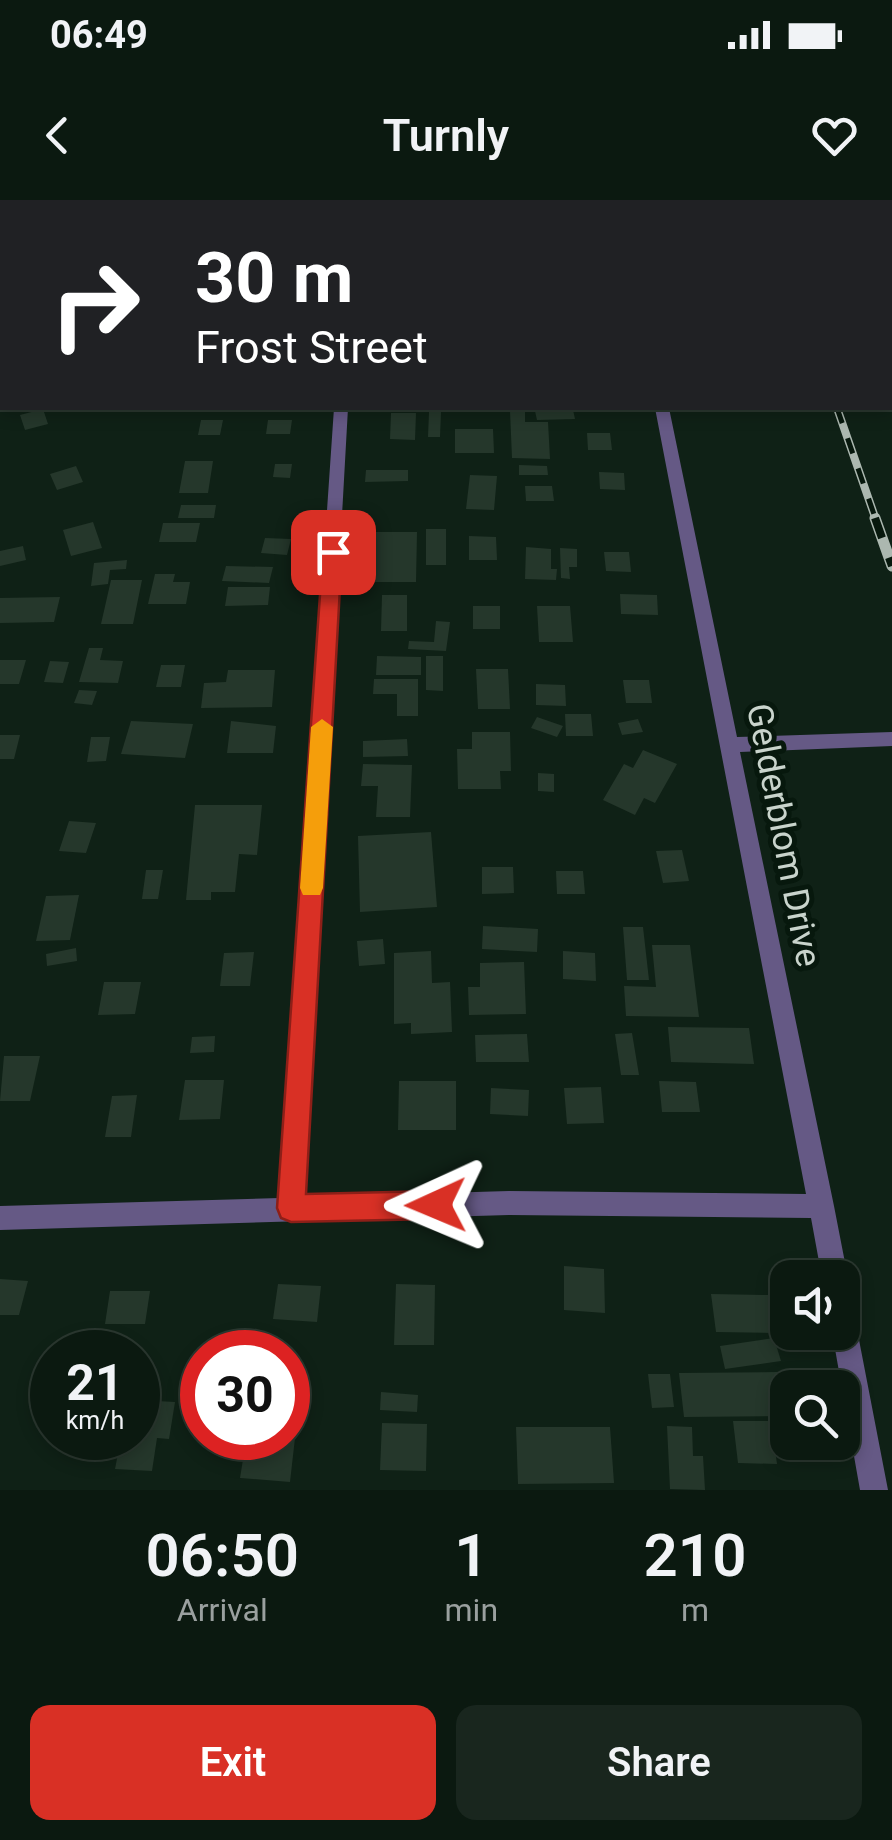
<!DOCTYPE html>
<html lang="en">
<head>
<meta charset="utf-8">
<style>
  :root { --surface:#0b1910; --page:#19261e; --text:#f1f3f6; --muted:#9aa09f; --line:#2b3830; --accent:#d93025 }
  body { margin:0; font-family:Roboto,sans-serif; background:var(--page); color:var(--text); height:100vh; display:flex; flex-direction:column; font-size:38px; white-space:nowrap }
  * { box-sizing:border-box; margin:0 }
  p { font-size:32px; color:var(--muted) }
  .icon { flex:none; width:55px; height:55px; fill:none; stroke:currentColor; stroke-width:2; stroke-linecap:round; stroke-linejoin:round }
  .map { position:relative; height:1290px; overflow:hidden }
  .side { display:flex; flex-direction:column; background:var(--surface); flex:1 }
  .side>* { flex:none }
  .guide { position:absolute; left:0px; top:0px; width:892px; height:210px; box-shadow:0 5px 15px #0003,0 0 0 2px var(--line); background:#202124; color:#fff; overflow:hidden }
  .fabs { position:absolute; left:770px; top:1060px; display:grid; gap:20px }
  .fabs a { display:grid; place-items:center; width:90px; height:90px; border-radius:20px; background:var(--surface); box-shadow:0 5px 15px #0003,0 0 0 2px var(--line); font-size:50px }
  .speed { position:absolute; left:30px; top:1130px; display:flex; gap:20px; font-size:50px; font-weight:700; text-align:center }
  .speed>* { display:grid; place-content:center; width:130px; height:130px; border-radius:50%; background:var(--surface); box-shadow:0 5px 15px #0003,0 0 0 2px var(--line); line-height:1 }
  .speed small { font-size:25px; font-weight:400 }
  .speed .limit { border:15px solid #d22; background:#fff; color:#111 }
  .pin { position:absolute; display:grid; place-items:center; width:85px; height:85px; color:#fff; margin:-42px; border-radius:20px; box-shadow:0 5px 15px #0006 }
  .me { position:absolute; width:110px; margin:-55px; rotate:269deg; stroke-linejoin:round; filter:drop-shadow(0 0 8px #0008) }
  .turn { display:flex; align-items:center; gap:35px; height:210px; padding:0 30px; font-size:45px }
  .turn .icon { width:130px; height:130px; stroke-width:2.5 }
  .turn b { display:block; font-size:70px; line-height:85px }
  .eta { display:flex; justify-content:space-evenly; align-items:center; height:170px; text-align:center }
  .eta b { font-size:60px; font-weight:600; line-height:70px }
  .action { display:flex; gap:20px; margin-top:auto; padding:20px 30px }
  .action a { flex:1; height:115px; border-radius:20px; background:var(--accent); color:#fff; font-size:40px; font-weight:600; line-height:115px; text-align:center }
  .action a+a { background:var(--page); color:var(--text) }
  .status { display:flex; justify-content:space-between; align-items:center; height:70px; padding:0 50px; background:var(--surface); direction:ltr }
  .status svg { height:28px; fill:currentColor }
  header { display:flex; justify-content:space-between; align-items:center; height:130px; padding:0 30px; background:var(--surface); font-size:45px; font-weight:600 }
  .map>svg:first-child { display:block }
  .building { fill:#25372b }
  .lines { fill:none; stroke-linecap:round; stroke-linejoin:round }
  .minor { fill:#655985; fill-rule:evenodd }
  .rail-far1-casing { stroke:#acb8b0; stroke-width:8 }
  .rail-casing { stroke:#acb8b0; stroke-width:11 }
  .rail-far1 { stroke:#07180d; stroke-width:5; stroke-dasharray:16; stroke-linecap:butt }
  .rail { stroke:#07180d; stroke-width:8; stroke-dasharray:21; stroke-linecap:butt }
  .route { fill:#d93025; stroke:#8d1f18; stroke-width:2.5 }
  .slow { fill:#f59e0b }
  .labels { text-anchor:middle; stroke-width:10; stroke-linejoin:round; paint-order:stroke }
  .street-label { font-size:35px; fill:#c9d4cc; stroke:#07180d }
</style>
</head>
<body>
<div class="status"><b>06:49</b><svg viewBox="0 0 49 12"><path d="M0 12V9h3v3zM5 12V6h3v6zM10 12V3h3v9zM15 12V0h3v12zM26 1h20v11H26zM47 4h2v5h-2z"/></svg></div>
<header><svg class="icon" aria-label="back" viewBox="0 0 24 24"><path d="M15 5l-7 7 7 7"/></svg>Turnly<svg class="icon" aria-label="heart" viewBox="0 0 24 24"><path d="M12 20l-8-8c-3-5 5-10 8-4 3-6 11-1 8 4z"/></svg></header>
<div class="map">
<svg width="892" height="1290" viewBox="0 0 892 1290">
  <rect width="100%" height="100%" fill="#0f2116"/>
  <g class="building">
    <polygon points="43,209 48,224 25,230 20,215"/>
    <polygon points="573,210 575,219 537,220 535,211"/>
    <polygon points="510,211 525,211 525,222 548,222 550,259 512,258"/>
    <polygon points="429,212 441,212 440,237 428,237"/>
    <polygon points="391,213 416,213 415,240 390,239"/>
    <polygon points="201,220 223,220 220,235 198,235"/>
    <polygon points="268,220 292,220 290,234 266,234"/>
    <polygon points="455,229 493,229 494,253 455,253"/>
    <polygon points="587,233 610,233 612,250 588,250"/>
    <polygon points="185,261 213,261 208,293 179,293"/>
    <polygon points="275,264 292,264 290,278 273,277"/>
    <polygon points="519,265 547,266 548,275 519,275"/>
    <polygon points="76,266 83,282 57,290 50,274"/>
    <polygon points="366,270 408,270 408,281 365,282"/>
    <polygon points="599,272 624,273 625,290 600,289"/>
    <polygon points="470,275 497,276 494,310 466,309"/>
    <polygon points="525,286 552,286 554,301 526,301"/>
    <polygon points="181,305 216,305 214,318 178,318"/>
    <polygon points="93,322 102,348 71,356 63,330"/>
    <polygon points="163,323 200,323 196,342 159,342"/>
    <rect x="426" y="329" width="20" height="36"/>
    <polygon points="373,332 417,332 416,382 369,382"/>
    <polygon points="469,336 496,337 497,360 469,360"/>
    <polygon points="265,338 291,339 287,355 261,353"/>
    <polygon points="23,346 26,360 0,366 0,351"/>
    <polygon points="526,347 551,349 551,369 557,369 556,380 525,379"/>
    <polygon points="560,348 577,349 577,367 569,367 570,379 561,378"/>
    <polygon points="604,352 629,352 631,372 606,371"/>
    <polygon points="127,360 126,369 110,370 108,384 91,386 94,363"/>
    <polygon points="226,366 273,367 269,383 222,381"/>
    <polygon points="155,374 175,374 173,382 190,382 186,404 148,404"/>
    <polygon points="111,380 142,380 133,424 101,424"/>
    <polygon points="228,387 270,387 268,405 225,406"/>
    <polygon points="620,394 657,395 658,415 621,414"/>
    <polygon points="382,395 407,395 407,431 381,431"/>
    <polygon points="60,397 54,422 0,423 0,398"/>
    <rect x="473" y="406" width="27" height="23"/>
    <polygon points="537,406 570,406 573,442 539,442"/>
    <polygon points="436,421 450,422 446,451 408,449 409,441 434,442"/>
    <polygon points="89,448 103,448 100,460 123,461 118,483 79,482"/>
    <polygon points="377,456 421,457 421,475 376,475"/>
    <polygon points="426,456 443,456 443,491 426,490"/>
    <polygon points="0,460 26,460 19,484 0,484"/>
    <polygon points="50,461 69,462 63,483 44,482"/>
    <polygon points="161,465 185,465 181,487 156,487"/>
    <polygon points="476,469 508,469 510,509 478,509"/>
    <polygon points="228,470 275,470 272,507 201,508 204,483 226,482"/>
    <polygon points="374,479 418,479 418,516 397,516 397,494 373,494"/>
    <polygon points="623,480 649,480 652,503 626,503"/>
    <polygon points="536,484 565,485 566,506 536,505"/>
    <polygon points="79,490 97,491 92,505 74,503"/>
    <polygon points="565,514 591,514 593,536 566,536"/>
    <polygon points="537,517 563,526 557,537 531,528"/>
    <polygon points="638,519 643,532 622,535 618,523"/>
    <polygon points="131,521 193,524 185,558 121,554"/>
    <polygon points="231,521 276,526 273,553 227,553"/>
    <polygon points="472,532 510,532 511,571 500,571 501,589 458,589 457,549 472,549"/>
    <polygon points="0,535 20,535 14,559 0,559"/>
    <polygon points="91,537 110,537 106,561 87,562"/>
    <polygon points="407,539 408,556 363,557 363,541"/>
    <polygon points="643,550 677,564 655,603 644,598 635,615 603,600 624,564 633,568"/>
    <polygon points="363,564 412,565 410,617 376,617 378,586 361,586"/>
    <polygon points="538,573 554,574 554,592 538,591"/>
    <polygon points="195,605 262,605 257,655 239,654 235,692 211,692 211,700 186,700"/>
    <polygon points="69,621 96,623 86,653 59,651"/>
    <polygon points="431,632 437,707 360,712 358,636"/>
    <polygon points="682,650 689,681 663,683 656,651"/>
    <polygon points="482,667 513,667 514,693 482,694"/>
    <polygon points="146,670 163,670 158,699 142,699"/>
    <polygon points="556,671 583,671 585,694 557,694"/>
    <polygon points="79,695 70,740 36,741 46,696"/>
    <polygon points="483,726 538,729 537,752 482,749"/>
    <polygon points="623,727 643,727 649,780 627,780"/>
    <polygon points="383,739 385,764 359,766 357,741"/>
    <polygon points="652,745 690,745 699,817 626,816 624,786 656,787"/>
    <polygon points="76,748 77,761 47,766 46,754"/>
    <polygon points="431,751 432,783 450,782 452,832 411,834 411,823 394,824 394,753"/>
    <polygon points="563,751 595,753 596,781 563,779"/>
    <polygon points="254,752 250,786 220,786 224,753"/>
    <polygon points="524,762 526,814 469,815 468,787 480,787 480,763"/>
    <polygon points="104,782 141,782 135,814 98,815"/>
    <polygon points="668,827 749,828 754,864 671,862"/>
    <polygon points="632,833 639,875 621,875 615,834"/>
    <polygon points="527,834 529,862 476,862 475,835"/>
    <polygon points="215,836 214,852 190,853 192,837"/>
    <polygon points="4,856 40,856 30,901 0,901"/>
    <polygon points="185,880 224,880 220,919 179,920"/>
    <polygon points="399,881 456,881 456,930 398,930"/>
    <polygon points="659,881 696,882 700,912 662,912"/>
    <polygon points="601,887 604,923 567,924 564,888"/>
    <polygon points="491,888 529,890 528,916 490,914"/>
    <polygon points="137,895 131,937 105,937 112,896"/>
    <polygon points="564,1066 604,1069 605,1113 564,1110"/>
    <polygon points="0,1079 28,1081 19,1115 0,1115"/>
    <polygon points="278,1084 321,1086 317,1122 273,1119"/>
    <polygon points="396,1084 435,1085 434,1145 394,1145"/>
    <polygon points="110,1091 150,1091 145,1124 105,1124"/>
    <polygon points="711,1094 769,1095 774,1133 716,1132"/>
    <polygon points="774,1138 781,1161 725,1169 720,1146"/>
    <polygon points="87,1148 142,1148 140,1167 138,1152 86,1152"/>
    <polygon points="777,1172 783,1216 684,1217 679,1173"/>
    <polygon points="648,1174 670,1174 674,1207 652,1208"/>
    <polygon points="381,1192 418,1195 417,1212 380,1210"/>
    <polygon points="288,1193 300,1194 290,1282 240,1278 245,1247 209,1244 210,1238 288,1238"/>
    <polygon points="138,1200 175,1202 169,1239 157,1238 152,1271 115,1269 121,1238 138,1238"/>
    <polygon points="733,1221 771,1221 777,1264 738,1263"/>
    <polygon points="382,1223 427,1224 426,1271 380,1270"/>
    <polygon points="667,1226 692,1227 693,1256 703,1256 705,1290 670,1289"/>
    <polygon points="516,1227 610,1227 614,1283 518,1284"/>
  </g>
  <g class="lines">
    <g class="minor">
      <polygon points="467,0 486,0 487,2 469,2"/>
      <rect x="0" y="125" width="2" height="8"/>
      <polygon points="334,208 348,208 304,997 509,991 806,994 655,208 669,208 737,537 892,532 892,546 740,552 834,1006 848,1078 844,1087 842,1078 822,1078 811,1018 509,1015 0,1030 0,1006 280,998"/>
      <polygon points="842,1106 851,1110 855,1119 888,1290 860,1290 832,1132 842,1132"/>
    </g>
    <g class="rail-far1-casing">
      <polyline id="rail-far1" points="837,208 876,320"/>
    </g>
    <g class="rail-casing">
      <polyline id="rail" points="875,318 892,366"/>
    </g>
    <use href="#rail-far1" class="rail-far1"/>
    <use href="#rail" class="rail"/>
  </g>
  <polygon class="route" points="333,345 342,352 306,994 436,991 446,995 450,1005 446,1015 436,1019 291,1022 281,1018 277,1008 323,352"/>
  <polygon class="slow" points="322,519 333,527 323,688 320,695 303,695 300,688 311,527"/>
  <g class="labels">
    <g class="street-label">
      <text transform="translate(784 635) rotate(79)" y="12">Gelderblom Drive</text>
    </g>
  </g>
</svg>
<div class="fabs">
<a><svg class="icon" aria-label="sound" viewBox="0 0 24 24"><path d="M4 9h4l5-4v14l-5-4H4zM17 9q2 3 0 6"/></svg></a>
<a><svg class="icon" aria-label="search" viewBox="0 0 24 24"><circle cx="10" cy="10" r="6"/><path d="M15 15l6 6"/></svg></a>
</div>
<div class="speed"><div>21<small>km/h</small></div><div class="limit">30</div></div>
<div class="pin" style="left:333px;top:352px;background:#d93025"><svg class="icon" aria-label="arrive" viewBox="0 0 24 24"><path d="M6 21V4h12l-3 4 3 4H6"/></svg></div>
<svg class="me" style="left:436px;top:1005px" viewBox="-20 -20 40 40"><path d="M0-17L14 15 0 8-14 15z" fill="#d93025" stroke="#fff" stroke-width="4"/></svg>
<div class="guide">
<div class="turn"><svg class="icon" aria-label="right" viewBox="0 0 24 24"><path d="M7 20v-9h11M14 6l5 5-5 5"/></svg><div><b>30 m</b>Frost Street</div></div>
</div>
</div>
<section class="side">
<div class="eta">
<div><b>06:50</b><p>Arrival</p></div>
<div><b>1</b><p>min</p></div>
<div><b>210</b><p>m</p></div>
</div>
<div class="action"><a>Exit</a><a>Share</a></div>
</section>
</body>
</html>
